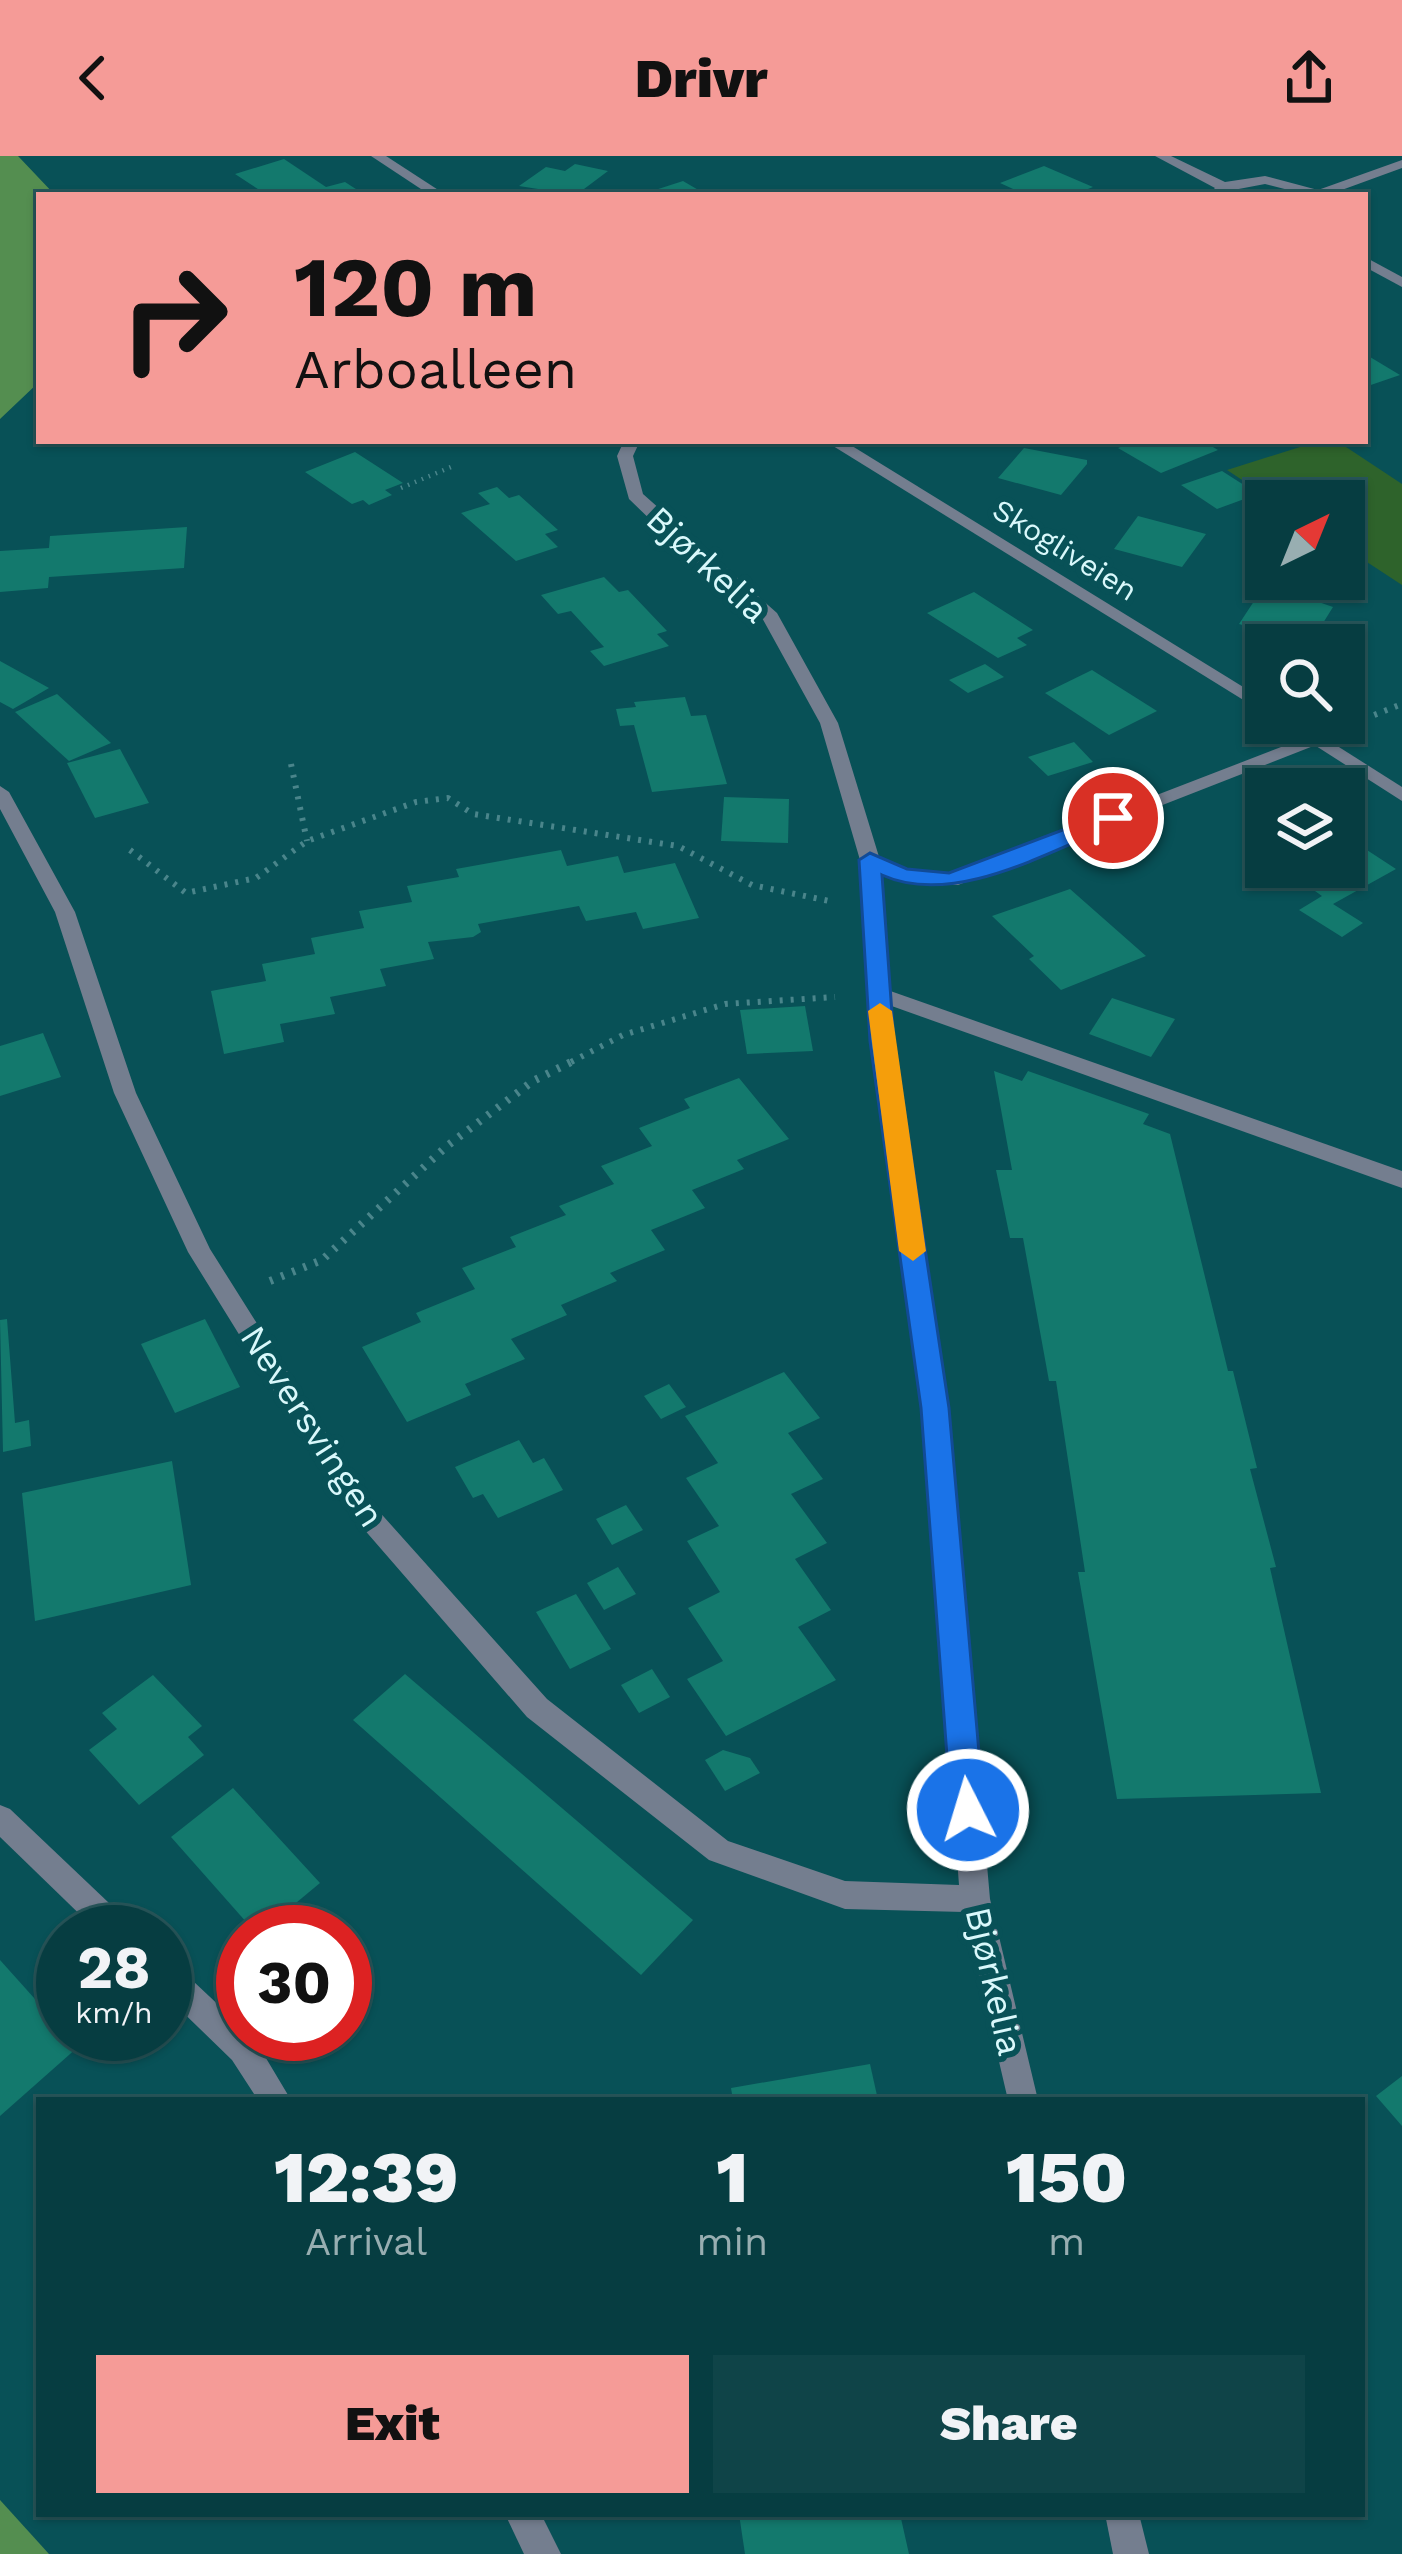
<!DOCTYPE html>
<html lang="en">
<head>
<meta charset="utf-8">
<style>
  :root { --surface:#063d41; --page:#0f4448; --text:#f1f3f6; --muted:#98aeb1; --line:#27565a; --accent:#f59b97 }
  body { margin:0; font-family:"Work Sans",sans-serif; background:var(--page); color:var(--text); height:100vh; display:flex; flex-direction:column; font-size:45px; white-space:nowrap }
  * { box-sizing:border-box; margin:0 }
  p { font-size:39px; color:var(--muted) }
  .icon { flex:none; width:66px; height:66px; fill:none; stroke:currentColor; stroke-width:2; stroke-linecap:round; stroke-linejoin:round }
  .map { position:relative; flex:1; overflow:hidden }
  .side { position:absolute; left:36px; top:1941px; width:1329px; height:420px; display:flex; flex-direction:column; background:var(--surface); border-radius:0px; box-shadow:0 3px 9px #0004,0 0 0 3px var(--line) }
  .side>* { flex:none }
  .hud { position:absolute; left:36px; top:36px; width:1332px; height:252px; border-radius:0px; box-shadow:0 3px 9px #0004,0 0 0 3px var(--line); background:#f59b97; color:#111; overflow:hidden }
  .needle { width:78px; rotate:43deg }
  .controls { position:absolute; left:1245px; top:324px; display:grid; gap:24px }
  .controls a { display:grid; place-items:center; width:120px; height:120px; border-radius:0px; background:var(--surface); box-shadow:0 3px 9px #0004,0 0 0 3px var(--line); font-size:60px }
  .speed { position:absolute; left:36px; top:1749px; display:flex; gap:24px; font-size:60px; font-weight:700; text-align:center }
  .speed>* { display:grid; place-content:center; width:156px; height:156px; border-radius:50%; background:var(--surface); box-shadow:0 3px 9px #0004,0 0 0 3px var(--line); line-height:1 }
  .speed small { font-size:30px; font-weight:400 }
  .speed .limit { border:18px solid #d22; background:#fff; color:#111 }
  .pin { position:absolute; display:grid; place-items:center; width:102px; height:102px; color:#fff; margin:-51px; border:6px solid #fff; border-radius:50%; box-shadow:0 3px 12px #0007 }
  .me { position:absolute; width:132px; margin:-66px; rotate:355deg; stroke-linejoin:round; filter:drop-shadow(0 0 9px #0008) }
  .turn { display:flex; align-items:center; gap:42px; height:252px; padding:0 60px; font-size:54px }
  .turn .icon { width:156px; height:156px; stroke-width:2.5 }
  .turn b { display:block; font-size:84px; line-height:102px }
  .eta { display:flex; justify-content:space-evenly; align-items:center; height:204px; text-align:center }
  .eta b { font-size:72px; font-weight:800; line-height:84px }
  .button { display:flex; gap:24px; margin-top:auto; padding:24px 60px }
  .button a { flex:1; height:138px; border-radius:0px; background:var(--accent); color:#111; font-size:48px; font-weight:800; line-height:138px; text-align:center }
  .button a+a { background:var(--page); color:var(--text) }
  header { display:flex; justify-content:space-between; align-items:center; height:156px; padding:0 60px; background:var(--accent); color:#111; font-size:54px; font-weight:800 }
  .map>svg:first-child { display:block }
  .green { fill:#2e632b }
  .forest { fill:#548e50 }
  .building { fill:#13796d }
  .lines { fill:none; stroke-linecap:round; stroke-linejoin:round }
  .path-far2 { stroke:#4a858b; stroke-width:4.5; stroke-dasharray:1.5 6; stroke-linecap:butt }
  .path-far1 { stroke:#4a858b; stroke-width:6; stroke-dasharray:3 8; stroke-linecap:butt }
  .path { stroke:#4a858b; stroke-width:8; stroke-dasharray:3 9; stroke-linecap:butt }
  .lane { fill:#747e8f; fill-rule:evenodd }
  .street { fill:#747e8f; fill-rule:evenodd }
  .route { fill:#1a73e8; stroke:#114b97; stroke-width:3 }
  .slow { fill:#f59e0b }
  .labels { text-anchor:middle; stroke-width:12; stroke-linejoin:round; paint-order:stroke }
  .far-street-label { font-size:30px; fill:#d9f8fb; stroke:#085157 }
  .street-label { font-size:36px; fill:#d9f8fb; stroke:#085157 }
</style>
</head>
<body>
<header><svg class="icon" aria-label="back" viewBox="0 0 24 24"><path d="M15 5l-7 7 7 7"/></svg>Drivr<svg class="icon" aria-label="share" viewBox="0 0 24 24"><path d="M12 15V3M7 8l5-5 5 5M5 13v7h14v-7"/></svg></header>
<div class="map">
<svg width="1402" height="2398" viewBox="0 0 1402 2398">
  <rect width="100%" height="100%" fill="#085157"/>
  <polygon class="green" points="1319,285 1337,285 1402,328 1402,429 1344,391 1344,345 1274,345 1227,314"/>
  <g class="forest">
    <polygon points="0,0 18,0 55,39 39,39 39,226 0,263"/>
    <polygon points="0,2344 49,2398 0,2398"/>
  </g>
  <g class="building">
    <polygon points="284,3 326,31 345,26 359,35 344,39 267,39 235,18"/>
    <polygon points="575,8 608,15 576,39 519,30 546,11 565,15"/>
    <polygon points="1044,10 1093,31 1073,39 1026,39 1000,27"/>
    <polygon points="683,25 707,39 649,36"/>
    <polygon points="1365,198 1400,219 1365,231"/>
    <polygon points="1135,285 1203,285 1218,294 1161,317 1118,292"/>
    <polygon points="1024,292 1087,304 1087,308 1061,339 998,322"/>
    <polygon points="355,296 403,327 385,334 392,339 369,349 363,344 352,348 305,316"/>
    <polygon points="1222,315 1258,338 1217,353 1181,329"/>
    <polygon points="497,331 509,342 519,339 558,374 545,378 558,391 516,405 461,357 490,348 478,337"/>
    <polygon points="1138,360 1206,378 1182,411 1114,393"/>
    <polygon points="187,371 184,412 49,421 48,432 0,436 0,395 49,392 50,380"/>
    <polygon points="604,421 619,436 628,434 667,475 657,478 669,490 604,510 590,495 604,491 571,455 558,458 541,439"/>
    <polygon points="1262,433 1284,438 1287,435 1333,451 1310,488 1239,468"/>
    <polygon points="974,436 1033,474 1017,482 1027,489 998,502 927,457"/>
    <polygon points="0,505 49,532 13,553 0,546"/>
    <polygon points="985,508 1004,521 968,537 949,524"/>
    <polygon points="1092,514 1157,555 1109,579 1045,537"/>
    <polygon points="57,538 111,587 69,605 15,556"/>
    <polygon points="685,541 691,560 706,559 727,628 652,636 634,569 620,570 616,553 636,551 634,546"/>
    <polygon points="1074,586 1093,606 1048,620 1028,601"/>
    <polygon points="120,593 149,647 95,662 67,607"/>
    <polygon points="724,641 789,643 788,687 721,685"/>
    <polygon points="1344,679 1396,713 1333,748 1363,767 1342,781 1299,754 1322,740 1287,715 1295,711 1344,711"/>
    <polygon points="561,694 567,710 618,700 624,717 675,707 699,762 643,773 636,756 586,765 579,750 478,768 481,776 473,781 428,786 434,803 380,813 386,830 330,841 335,858 280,868 284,886 224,898 211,835 266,825 262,808 315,798 311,782 364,772 359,755 412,746 407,730 459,721 456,713"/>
    <polygon points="1070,733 1146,800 1061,834 1029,803 1034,800 992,760"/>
    <polygon points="1112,842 1175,863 1151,901 1089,878"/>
    <polygon points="805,850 813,895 747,898 740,854"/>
    <polygon points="43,877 61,921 0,940 0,890"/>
    <polygon points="994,915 1022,925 1028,915 1149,958 1143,968 1170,978 1228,1215 1233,1215 1257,1312 1250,1313 1276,1411 1270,1412 1321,1637 1117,1643 1078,1416 1085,1416 1056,1225 1049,1225 1023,1082 1010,1082 996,1014 1012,1014"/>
    <polygon points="739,922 789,983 737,1004 744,1013 692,1034 705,1052 651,1074 665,1094 610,1117 617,1125 561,1149 567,1159 511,1183 525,1203 465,1228 471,1239 407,1266 362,1191 421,1166 416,1157 475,1133 462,1112 516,1091 510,1081 566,1059 559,1050 614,1028 601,1010 652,990 639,972 690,952 684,943"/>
    <polygon points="7,1163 15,1267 29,1264 31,1290 3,1296 0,1164"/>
    <polygon points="205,1163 240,1231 175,1257 141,1188"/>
    <polygon points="784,1216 820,1262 788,1277 823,1323 791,1338 827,1387 795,1403 831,1454 798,1471 836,1524 726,1580 687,1523 723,1505 688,1452 720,1436 687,1385 719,1370 686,1322 718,1307 685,1260"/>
    <polygon points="669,1228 686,1251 661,1263 644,1240"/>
    <polygon points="519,1284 533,1307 544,1302 563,1334 498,1362 483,1338 473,1342 455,1311"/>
    <polygon points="172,1305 191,1429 35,1465 22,1337"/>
    <polygon points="626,1349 643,1374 612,1389 596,1363"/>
    <polygon points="618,1411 636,1438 604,1454 587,1427"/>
    <polygon points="576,1438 611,1493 570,1513 536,1456"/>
    <polygon points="652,1513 670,1541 639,1557 621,1529"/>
    <polygon points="405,1518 693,1764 641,1819 353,1564"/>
    <polygon points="153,1519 202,1570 188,1581 204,1599 139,1649 89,1594 117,1573 102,1557"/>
    <polygon points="723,1594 750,1602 760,1617 725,1635 705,1604"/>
    <polygon points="233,1632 320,1727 261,1776 255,1776 171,1681"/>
    <polygon points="0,1804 78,1891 0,1960"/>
    <polygon points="870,1908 878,1944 733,1944 731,1932"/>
    <polygon points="1402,1920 1402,1970 1376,1940"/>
    <polygon points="739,2358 900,2358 909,2398 745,2398"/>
  </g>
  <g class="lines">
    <polyline class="path-far2" points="401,332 451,311"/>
    <g class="path-far1">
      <polyline points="1364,563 1402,548"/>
      <polyline points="291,608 307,685"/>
      <polyline points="130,694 186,737 256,722 307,685 416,646 448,642 473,658 678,690 752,729 829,745"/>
      <polyline points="571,906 623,879 725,848 835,841"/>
    </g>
    <polyline class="path" points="270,1125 322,1104 447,990 533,925 577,903"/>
    <g class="lane">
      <polygon points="1315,578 1321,579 1321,587 958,729 902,725 860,704 870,698 906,713 949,719"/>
      <polygon points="879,831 1402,1015 1402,1032 872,843 869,838 872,833"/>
    </g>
    <g class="street">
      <polygon points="371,0 386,0 446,39 430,39"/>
      <polygon points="1155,0 1171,0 1225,26 1265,20 1318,34 1402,4 1402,12 1328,39 1308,39 1265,28 1207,39 1215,32"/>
      <polygon points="1365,101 1402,121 1402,131 1365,111"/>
      <polygon points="624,285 640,285 633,300 643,338 777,457 838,567 880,704 893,885 947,1252 990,1743 1038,1944 1008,1944 964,1756 845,1753 709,1704 527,1561 349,1356 188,1096 114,937 55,756 0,653 0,630 9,636 75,756 136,937 210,1093 367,1342 547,1543 728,1685 845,1725 959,1729 923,1252 871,885 860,704 820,567 761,460 690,402 629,343 617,300"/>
      <polygon points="825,285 844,285 1266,545 1266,558"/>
      <polygon points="1280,567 1301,567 1402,631 1402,645"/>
      <polygon points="0,1649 10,1653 129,1766 134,1776 98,1776 0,1681"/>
      <polygon points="165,1805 176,1809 243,1872 243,1878 254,1882 291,1944 258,1944 232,1904 165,1839"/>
      <polygon points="505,2358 541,2358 561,2398 524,2398"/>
      <polygon points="1105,2358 1139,2358 1149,2398 1113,2398"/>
    </g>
  </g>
  <path class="route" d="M 1113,655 L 1120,657 L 1120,667 C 1051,694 955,752 882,719 L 894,885 L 949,1252 L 984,1654 L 979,1664 L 968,1668 L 956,1664 L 951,1654 L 921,1252 L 870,885 L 859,704 L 870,697 L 907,713 L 949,717 Z"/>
  <polygon class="slow" points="880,847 892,855 926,1095 913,1105 899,1095 868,855"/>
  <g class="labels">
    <g class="far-street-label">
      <text transform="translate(1065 394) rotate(32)" y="10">Skogliveien</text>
    </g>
    <g class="street-label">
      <text transform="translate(708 408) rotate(43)" y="13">Bjørkelia</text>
      <text transform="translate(313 1270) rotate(57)" y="13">Neversvingen</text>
      <text transform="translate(995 1825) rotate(77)" y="13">Bjørkelia</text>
    </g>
  </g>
</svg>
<div class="controls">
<a><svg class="needle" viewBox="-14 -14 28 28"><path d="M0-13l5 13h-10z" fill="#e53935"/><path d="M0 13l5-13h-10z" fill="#98aeb1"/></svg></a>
<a><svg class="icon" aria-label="search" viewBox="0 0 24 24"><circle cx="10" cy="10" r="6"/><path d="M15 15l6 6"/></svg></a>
<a><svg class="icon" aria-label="layers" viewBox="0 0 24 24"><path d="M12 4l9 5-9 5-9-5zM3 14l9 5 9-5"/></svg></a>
</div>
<div class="speed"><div>28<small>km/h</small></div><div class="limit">30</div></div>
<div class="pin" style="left:1113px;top:662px;background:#d93025"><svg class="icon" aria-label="arrive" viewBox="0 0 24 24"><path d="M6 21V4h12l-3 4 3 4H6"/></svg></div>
<svg class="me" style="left:968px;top:1654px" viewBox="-20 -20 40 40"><circle r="17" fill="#1a73e8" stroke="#fff" stroke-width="3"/><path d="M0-11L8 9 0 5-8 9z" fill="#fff"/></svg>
<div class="hud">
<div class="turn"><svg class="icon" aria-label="right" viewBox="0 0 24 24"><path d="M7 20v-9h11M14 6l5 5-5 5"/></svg><div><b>120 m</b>Arboalleen</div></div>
</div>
<section class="side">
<div class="eta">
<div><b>12:39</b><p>Arrival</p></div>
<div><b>1</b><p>min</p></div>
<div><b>150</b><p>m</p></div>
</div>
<div class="button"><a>Exit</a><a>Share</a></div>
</section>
</div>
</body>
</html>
